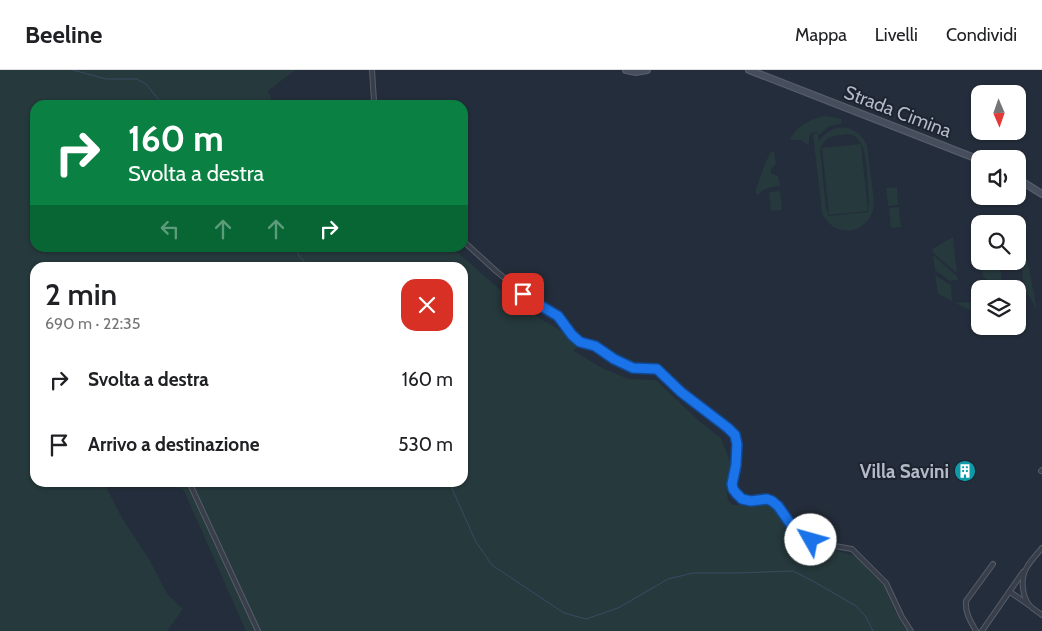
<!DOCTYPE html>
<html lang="it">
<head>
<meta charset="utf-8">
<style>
  :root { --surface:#fff; --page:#f6f6f6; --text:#202124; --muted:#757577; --line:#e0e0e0 }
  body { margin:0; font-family:Cabin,sans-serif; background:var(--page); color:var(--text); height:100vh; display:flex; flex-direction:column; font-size:19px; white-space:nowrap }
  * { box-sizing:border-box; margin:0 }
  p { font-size:16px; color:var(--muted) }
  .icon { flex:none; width:28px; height:28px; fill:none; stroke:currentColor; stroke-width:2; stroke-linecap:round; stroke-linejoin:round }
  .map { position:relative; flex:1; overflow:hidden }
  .details { position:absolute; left:30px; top:192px; width:438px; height:225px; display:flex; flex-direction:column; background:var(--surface); border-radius:15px; box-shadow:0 1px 4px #0004 }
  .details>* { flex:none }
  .hud { position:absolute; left:30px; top:30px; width:438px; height:152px; border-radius:15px; box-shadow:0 1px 4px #0004; background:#0b8043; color:#fff; overflow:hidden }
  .needle { width:32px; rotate:178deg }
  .controls { position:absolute; left:971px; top:15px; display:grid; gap:10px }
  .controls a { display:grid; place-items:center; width:55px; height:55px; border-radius:10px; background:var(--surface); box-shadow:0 1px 4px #0004; font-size:25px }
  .pin { position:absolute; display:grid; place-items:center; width:42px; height:42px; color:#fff; margin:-21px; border-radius:10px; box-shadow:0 2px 8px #0006 }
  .me { position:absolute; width:55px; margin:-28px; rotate:308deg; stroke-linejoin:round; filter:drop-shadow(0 0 4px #0008) }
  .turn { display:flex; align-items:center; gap:18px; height:105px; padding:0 15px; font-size:22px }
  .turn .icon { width:65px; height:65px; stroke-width:2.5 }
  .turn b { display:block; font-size:35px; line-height:42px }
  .lanes { display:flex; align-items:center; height:48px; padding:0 15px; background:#0003; justify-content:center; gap:25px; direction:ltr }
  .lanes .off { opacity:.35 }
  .round { display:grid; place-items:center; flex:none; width:52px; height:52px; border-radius:15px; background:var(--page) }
  .headline { display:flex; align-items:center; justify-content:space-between; height:85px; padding:0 15px }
  h1 { font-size:30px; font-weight:600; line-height:38px }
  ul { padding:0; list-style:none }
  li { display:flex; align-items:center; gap:15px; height:65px; padding:0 15px }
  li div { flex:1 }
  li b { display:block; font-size:19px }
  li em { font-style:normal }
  header { display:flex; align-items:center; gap:30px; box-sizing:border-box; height:70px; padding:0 25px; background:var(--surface); border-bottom:1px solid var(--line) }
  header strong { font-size:24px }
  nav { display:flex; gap:28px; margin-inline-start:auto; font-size:18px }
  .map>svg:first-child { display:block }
  .green { fill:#26393c; fill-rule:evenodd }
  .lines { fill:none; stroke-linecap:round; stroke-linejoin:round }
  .stream { stroke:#3a4a63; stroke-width:1 }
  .street-casing { stroke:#565d69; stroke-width:6 }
  .secondary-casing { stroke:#565d69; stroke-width:8 }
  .street { stroke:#383f4b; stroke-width:4 }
  .secondary { stroke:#464e5e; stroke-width:5.5 }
  .route-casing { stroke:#114b97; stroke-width:12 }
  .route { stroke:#1a73e8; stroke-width:9 }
  .labels { text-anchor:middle; stroke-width:4; stroke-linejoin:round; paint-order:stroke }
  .street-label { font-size:19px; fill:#b3bac7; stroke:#1d2430 }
  .poi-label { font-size:19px; font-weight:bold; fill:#b3bac7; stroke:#1d2430; text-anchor:end }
</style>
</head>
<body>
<header>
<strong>Beeline</strong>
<nav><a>Mappa</a><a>Livelli</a><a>Condividi</a></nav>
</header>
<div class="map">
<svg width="1042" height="561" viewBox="0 0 1042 561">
  <rect width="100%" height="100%" fill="#242d3b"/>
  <g class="green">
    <path d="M 0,0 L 295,0 L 268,21 L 274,35 L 35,35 L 35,178 L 452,178 C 472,194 490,212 511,228 C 532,245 557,258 580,272 L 574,281 L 602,298 L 629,309 L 656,310 L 699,351 L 721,368 L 730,391 L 730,403 L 726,416 L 728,430 L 732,435 L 771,434 L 796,465 L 814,474 L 832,479 L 857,487 L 872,504 L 884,515 L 896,543 L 904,557 L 908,561 L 246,561 L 184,421 L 169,413 L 462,412 L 462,198 L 35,198 L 35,412 L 104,413 L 122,448 L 149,489 L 168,525 L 183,539 L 167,561 L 0,561 Z"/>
    <path d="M 824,46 L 833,47 L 842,49 L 841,54 L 829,56 L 819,65 L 818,64 L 819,71 C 833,52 856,53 867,75 L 874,131 C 874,163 835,172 822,143 L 813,64 L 818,63 L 816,62 L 811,63 L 809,67 L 809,73 L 807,75 L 801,70 L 790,70 C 795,57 811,49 824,46 ZM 848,64 C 854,65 858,68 861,73 C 867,83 868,120 869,133 L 868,142 L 829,146 L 826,137 L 820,81 C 824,65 834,66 848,64 Z"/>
    <polygon points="861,74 868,141 829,145 822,78"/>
    <path d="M 771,82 L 774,82 L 776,94 L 771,99 L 771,103 L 778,106 L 780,116 C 771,117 764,118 758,125 L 755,122 L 766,91 Z"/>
    <polygon points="897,117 898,135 888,136 886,118"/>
    <polygon points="780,121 782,140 771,141 769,122"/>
    <polygon points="899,137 901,157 891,158 889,138"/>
    <polygon points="953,167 957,203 933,183 932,179"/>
    <polygon points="1021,183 1023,183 1024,184 1025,183 1026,183 1037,240 1028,224 1024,222"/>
    <polygon points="933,185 957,206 958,210 950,211 935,200"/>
    <polygon points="981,191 1000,191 1001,200 999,200 1000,202 1001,202 1003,219 983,207"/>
    <polygon points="935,205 951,215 952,231 938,224"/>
    <polygon points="980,231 980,244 978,244 955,233 968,232 968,233"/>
  </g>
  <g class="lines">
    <g class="stream">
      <polyline points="73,0 106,9 137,9 146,14 163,35"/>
      <polyline points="296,178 299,186 310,198"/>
      <polyline points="449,412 476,472 492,495 564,543 586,549 618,538 668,509 693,503 738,503 793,501 811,510 856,536 866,547 873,561"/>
    </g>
    <g class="street-casing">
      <g id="street">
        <polyline points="370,35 374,31 372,0"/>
        <polyline points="462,170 496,201 531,230 558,246 576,269 580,272 595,276 614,289 633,298 657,299 681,322 735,365 737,385 732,414 733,419 736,423 742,429 751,431 767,429 772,431 778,437 794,459 801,465 823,474 852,479 886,513 902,547 911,561"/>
        <polyline points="1041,401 1042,400"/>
        <polyline points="189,412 258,561"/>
        <path d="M 1042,478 C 1037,484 1031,490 1027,497 C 1020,508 1022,525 1029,535 C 1033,539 1038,542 1042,545"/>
        <polyline points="1010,522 1029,535"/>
        <path d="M 976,561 C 970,550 965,543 966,531 L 993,494"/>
        <polyline points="982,561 1023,502"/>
      </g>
    </g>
    <g class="secondary-casing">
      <g id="secondary">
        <polyline points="626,0 636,2 647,0"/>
        <polyline points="749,0 980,90"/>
        <polyline points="1018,109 1042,124"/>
      </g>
    </g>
    <use href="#street" class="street"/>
    <use href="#secondary" class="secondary"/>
  </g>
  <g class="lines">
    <g class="route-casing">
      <polyline id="route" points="523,224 531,230 558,246 572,265 580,272 595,276 614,289 633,298 657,299 681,322 728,358 735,365 737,374 736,395 732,414 733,419 736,423 742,429 751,431 767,429 772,431 778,436 794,459 801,465 811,470"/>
    </g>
    <use href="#route" class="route"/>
  </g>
  <defs>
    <g id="building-disc" transform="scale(1.125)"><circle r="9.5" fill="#0f9aa8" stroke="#1d2430"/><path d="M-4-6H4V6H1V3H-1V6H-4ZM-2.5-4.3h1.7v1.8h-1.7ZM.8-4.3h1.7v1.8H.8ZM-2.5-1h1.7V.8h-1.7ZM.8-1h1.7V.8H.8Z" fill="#fff"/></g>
  </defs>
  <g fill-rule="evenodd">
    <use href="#building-disc" x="965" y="401"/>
  </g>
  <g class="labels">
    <g class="street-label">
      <text transform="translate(898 41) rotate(21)" y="7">Strada Cimina</text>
    </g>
    <g class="poi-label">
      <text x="949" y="408">Villa Savini</text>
    </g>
  </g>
</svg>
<div class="controls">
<a><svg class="needle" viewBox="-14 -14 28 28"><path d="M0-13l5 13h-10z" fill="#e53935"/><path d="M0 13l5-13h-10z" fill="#757577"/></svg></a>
<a><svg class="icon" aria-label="sound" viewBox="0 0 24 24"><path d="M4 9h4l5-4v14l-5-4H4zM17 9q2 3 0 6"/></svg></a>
<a><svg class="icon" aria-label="search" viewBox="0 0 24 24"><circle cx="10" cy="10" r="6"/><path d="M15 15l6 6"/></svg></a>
<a><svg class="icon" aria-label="layers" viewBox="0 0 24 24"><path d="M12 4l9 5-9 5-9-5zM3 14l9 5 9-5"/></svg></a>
</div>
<div class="pin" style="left:523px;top:224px;background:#d93025"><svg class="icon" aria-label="arrive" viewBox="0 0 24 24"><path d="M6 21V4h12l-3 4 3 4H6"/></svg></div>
<svg class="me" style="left:811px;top:470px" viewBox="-20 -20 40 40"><circle r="19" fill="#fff"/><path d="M0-13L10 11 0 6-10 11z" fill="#1a73e8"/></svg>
<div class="hud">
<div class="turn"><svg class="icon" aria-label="right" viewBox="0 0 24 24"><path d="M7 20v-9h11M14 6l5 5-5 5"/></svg><div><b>160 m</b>Svolta a destra</div></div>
<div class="lanes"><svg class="icon off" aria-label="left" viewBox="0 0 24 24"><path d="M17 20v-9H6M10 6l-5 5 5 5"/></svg><svg class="icon off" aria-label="ahead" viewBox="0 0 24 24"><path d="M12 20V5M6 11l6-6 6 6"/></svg><svg class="icon off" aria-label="ahead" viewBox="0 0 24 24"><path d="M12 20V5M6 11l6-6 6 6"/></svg><svg class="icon" aria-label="right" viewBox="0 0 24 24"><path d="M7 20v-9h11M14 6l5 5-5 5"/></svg></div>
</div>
<section class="details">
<div class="headline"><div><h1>2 min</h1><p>690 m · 22:35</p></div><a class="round" style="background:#d93025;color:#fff"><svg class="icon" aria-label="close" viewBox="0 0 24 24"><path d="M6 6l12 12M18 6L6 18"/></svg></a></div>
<ul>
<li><svg class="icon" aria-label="right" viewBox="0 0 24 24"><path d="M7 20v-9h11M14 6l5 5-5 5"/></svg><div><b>Svolta a destra</b></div><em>160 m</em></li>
<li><svg class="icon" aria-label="arrive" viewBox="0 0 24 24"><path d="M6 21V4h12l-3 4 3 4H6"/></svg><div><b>Arrivo a destinazione</b></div><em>530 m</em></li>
</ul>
</section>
</div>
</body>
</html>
